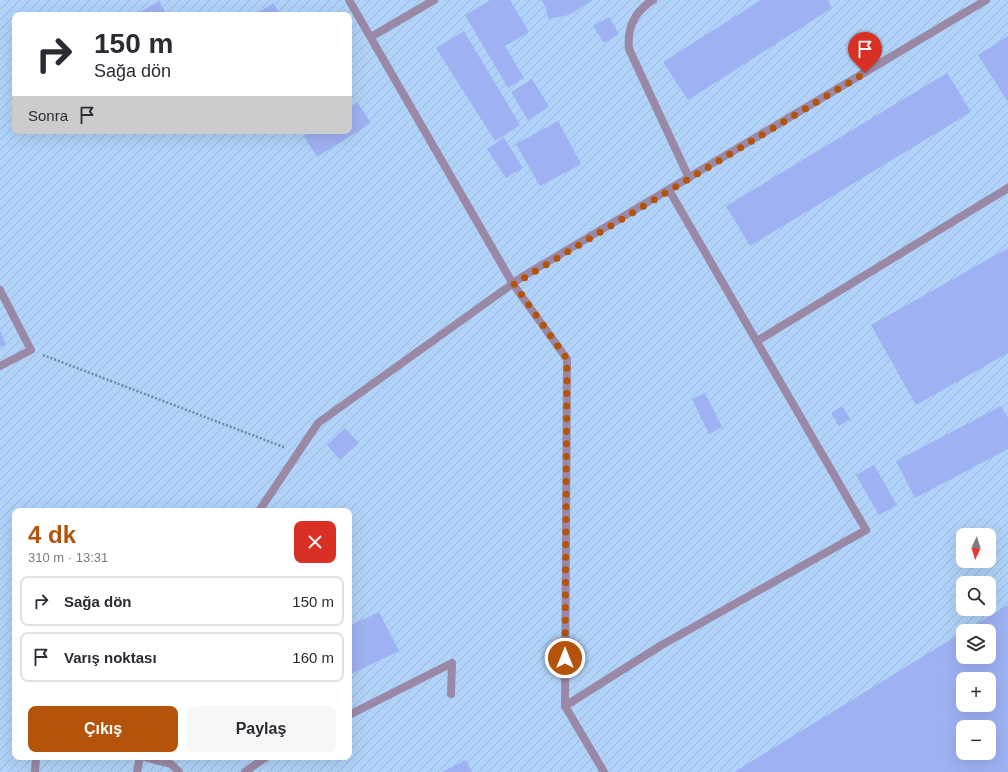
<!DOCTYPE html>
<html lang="tr">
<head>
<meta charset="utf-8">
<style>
  :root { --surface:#fff; --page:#f7f7f7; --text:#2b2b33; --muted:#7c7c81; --line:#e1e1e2; --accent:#b45309 }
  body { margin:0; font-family:Arial,sans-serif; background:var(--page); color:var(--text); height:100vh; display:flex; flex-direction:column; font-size:15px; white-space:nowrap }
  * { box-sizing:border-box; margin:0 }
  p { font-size:13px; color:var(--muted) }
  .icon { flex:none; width:22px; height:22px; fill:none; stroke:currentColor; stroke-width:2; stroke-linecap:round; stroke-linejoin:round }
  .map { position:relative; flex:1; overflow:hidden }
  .panel { position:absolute; left:12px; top:508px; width:340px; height:252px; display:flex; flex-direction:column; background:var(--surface); border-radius:8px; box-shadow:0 4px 16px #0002 }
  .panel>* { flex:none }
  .banner { position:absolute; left:12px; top:12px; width:340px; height:122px; border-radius:8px; box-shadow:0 4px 16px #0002; background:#fff; color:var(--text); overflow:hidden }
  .needle { width:26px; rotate:184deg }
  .controls { position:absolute; left:956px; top:528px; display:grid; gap:8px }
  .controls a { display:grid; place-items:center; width:40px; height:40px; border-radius:8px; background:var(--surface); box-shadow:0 4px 16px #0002; font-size:20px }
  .pin { position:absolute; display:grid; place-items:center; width:34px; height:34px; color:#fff; margin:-41px -17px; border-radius:50% 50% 50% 0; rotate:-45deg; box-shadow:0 0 4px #0007 }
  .pin .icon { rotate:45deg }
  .me { position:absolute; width:44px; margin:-22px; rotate:0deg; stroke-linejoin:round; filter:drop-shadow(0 0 3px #0008) }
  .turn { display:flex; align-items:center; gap:14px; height:84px; padding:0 16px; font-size:18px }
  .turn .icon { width:52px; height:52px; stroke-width:2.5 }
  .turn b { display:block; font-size:28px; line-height:34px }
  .then { display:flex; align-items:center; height:38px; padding:0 16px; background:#0003; gap:8px; font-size:15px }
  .round { display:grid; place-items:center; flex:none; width:42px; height:42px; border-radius:8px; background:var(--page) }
  .overview { display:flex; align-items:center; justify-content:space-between; height:68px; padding:0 16px }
  h1 { font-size:24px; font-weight:700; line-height:30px; color:var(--accent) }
  .button { display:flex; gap:8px; margin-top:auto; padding:8px 16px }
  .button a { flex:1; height:46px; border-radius:8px; background:var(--accent); color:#fff; font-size:16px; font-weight:700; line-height:46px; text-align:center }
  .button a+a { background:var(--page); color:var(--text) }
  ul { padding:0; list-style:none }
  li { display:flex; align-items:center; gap:12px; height:50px; margin:0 8px 6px; padding:0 8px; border:2px solid var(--line); border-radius:8px }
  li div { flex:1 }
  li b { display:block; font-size:15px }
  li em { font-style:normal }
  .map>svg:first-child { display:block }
  .industrial { fill:url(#industrial-furrows); fill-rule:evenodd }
  .building { fill:#9eb1f2; fill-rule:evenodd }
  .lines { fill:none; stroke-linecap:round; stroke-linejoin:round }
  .path { stroke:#7488a0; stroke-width:2.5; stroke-dasharray:2 2; stroke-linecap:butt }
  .lane { stroke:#9a89a6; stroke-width:8 }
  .street { stroke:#9a89a6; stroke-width:8 }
  .route { stroke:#b45309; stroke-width:7; stroke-dasharray:0 12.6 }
</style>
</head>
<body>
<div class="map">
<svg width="1008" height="772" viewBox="0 0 1008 772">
  <defs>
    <pattern id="industrial-furrows" width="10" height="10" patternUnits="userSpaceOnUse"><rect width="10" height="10" fill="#b1d3f9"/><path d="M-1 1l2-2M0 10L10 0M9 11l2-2" fill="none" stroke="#98b6d7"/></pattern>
  </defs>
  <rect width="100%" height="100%" fill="#c8dcf4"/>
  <path class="industrial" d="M 0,0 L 1008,0 L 1008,772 L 0,772 ZM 15,15 L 349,15 L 349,131 L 15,131 ZM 15,511 L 349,511 L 349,757 L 15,757 ZM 963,535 L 989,535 L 989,561 L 963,561 ZM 963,583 L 989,583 L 989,609 L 963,609 ZM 963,631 L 989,631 L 989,657 L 963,657 ZM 963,679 L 989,679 L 989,705 L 963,705 ZM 963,727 L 989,727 L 989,753 L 963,753 Z"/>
  <g class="building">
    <polygon points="491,0 510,0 529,32 505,46 524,78 508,88 465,15"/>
    <polygon points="541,0 593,0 569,15 548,19 546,7"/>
    <polygon points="761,0 827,0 832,8 688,100 663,62"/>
    <polygon points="159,1 167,15 135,15"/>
    <polygon points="273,3 281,15 255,15"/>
    <polygon points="609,17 619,34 604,43 593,26"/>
    <polygon points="464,31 520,125 495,141 436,48"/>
    <polygon points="1008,36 1008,102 978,55"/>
    <polygon points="947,73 971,112 750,246 726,206"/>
    <polygon points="532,79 549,107 528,120 511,92"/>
    <polygon points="357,102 371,123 317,157 304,136 313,131 349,131 349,108"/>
    <polygon points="558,121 581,164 540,186 516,144"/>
    <polygon points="504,138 523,168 506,178 487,149"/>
    <polygon points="1008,248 1008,353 916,405 871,325"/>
    <polygon points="0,330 6,345 0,347"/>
    <polygon points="705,393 722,427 709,434 692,399"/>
    <polygon points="842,406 850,419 839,426 831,413"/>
    <polygon points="1001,406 1008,418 1008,449 915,498 896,461"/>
    <polygon points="345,428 359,443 340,460 327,445"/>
    <polygon points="874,465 897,505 879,515 856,475"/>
    <path d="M 1008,605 L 1008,772 L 734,772 L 963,632 L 963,657 L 989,657 L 989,631 L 965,631 ZM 963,679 L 989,679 L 989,705 L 963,705 ZM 963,727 L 989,727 L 989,753 L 963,753 Z"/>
    <polygon points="379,612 399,651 349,675 349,626"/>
    <polygon points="466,760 472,772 442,772"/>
  </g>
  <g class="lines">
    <polyline class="path" points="43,355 286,448"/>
    <g class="lane">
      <polyline points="349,0 513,284"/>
      <path d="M 653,0 C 635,11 627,28 629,49 L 689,178"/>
      <polyline points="371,37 434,0"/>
      <polyline points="669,190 866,530"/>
      <polyline points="0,290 31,350 0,366"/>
      <polyline points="757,341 1008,188"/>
      <polyline points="259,511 318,423 522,277"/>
      <polyline points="144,757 171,764 179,772"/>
      <polyline points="35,772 36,757"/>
      <polyline points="137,772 140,757"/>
    </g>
    <g class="street">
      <polyline points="522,277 986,0"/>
      <polyline points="513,284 567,359 565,706 604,772"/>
      <polyline points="565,706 660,646 866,530"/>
      <polyline points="349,715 452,663 451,694"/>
      <polyline points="245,772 266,757"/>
    </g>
  </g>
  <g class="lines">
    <polyline class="route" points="565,658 567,359 514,284 865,73"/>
  </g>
</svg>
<div class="controls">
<a><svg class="needle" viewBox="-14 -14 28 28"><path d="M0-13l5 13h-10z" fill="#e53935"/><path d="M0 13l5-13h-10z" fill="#7c7c81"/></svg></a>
<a><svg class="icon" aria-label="search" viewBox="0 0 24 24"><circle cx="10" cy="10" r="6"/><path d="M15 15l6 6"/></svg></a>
<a><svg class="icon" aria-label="layers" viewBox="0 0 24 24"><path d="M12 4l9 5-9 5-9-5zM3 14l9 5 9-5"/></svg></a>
<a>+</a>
<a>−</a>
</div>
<div class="pin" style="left:865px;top:73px;background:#d93025"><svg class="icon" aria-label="arrive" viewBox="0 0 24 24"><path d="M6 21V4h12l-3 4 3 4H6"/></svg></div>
<svg class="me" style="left:565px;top:658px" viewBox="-20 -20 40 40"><circle r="17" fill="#b45309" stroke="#fff" stroke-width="3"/><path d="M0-11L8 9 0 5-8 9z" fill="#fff"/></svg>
<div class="banner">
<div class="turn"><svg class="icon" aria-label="right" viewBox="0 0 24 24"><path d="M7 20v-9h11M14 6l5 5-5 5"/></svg><div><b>150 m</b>Sağa dön</div></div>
<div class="then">Sonra<svg class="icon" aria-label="arrive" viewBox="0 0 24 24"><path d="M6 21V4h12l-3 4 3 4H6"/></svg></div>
</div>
<section class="panel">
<div class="overview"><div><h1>4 dk</h1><p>310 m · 13:31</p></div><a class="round" style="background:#d93025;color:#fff"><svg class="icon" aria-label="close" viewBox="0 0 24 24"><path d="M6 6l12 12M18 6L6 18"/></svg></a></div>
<ul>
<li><svg class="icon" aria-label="right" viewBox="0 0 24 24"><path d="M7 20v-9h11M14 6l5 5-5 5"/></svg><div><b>Sağa dön</b></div><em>150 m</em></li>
<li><svg class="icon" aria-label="arrive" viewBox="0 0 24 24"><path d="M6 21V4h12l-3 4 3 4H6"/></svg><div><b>Varış noktası</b></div><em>160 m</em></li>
</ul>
<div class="button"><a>Çıkış</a><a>Paylaş</a></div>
</section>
</div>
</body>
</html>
